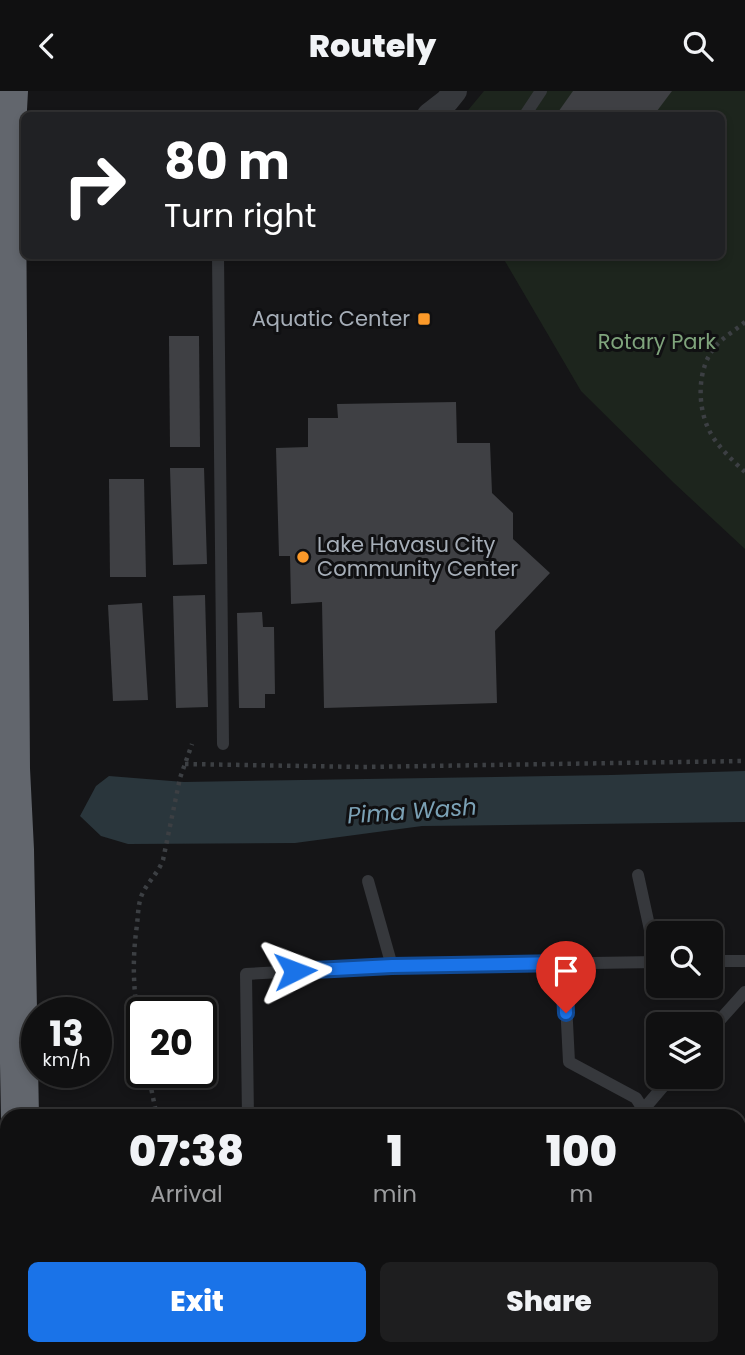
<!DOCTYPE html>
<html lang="en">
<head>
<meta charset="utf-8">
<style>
  :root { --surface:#101011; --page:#1e1e1f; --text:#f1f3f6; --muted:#9c9d9f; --line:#303031; --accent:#1a73e8 }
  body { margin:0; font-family:Poppins,sans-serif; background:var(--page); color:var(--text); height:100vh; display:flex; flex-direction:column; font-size:26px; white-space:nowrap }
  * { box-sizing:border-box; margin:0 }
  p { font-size:23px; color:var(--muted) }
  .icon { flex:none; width:38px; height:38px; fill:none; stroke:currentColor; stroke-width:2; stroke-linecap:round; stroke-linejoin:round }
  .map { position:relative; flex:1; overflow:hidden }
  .details { position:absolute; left:0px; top:1018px; width:746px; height:247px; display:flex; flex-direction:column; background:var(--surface); border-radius:21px 21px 0 0; box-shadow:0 4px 10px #0003,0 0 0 2px var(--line) }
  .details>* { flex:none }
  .hud { position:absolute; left:21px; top:21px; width:704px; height:147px; border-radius:10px; box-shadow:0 4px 10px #0003,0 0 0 2px var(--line); background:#202124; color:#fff; overflow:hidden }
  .controls { position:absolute; left:646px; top:830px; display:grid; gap:14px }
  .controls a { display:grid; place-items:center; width:77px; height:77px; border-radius:10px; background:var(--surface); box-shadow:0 4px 10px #0003,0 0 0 2px var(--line); font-size:35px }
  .speed { position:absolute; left:21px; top:906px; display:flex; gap:14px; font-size:35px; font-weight:700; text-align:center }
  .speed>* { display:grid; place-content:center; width:91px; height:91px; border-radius:50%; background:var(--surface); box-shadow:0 4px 10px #0003,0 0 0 2px var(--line); line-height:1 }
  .speed small { font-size:18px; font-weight:400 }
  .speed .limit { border:4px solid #111; border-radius:10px; background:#fff; color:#111 }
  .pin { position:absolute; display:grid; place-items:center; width:60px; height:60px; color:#fff; margin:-72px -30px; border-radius:50% 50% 50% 0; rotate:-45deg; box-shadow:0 0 7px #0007 }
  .pin .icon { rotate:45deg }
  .me { position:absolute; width:77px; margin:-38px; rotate:87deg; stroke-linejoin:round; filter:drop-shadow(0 0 5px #0008) }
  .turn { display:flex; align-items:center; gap:24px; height:147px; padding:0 28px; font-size:32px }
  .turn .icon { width:91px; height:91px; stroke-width:2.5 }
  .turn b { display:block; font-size:49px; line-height:60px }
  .eta { display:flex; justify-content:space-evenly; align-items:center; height:119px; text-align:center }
  .eta b { font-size:42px; font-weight:800; line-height:49px }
  .cta { display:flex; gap:14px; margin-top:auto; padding:14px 28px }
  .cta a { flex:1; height:80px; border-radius:10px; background:var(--accent); color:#fff; font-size:28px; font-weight:800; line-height:80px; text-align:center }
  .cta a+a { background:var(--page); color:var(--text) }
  header { display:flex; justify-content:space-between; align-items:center; height:91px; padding:0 28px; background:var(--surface); font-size:32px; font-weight:800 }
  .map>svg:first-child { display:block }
  .green { fill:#1d251d }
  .water { fill:#2a363c }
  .building { fill:#3f4044 }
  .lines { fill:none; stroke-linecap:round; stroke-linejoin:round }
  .path { stroke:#3c3f43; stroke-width:4.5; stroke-dasharray:3.5 5; stroke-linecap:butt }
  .lane { stroke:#36383c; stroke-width:12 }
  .street { stroke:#36383c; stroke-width:24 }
  .highway { stroke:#62666d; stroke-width:38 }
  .route-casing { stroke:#114b97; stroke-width:18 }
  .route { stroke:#1a73e8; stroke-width:12 }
  .poi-dot { fill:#fb9929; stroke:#101012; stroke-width:2.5 }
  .labels { text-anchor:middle; stroke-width:6; stroke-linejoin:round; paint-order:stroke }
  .poi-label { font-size:21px; fill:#a6aeb8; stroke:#101012; text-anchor:end }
  .park-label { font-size:21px; fill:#7fa47c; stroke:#101012 }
  .water-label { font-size:23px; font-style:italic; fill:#7ba1b5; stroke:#101012 }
</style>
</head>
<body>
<header><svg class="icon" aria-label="back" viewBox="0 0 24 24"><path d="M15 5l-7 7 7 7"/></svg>Routely<svg class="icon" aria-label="search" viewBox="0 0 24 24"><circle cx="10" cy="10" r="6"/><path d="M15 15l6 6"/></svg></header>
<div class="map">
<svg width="745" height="1264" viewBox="0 0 745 1264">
  <rect width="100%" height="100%" fill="#151517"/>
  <g class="green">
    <polygon points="484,0 745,0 745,458 674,392 581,300 502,165 721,164 721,24 464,24"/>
    <polygon points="745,1053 745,1264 737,1264 730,1258 738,1258 738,1060"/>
  </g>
  <polygon class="water" points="745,680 745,731 422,735 295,752 128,753 101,745 80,725 96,695 109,685 184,691 611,684"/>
  <g class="building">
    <polygon points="573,0 672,0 654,24 556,24"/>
    <polygon points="169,245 199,245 200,356 170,356"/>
    <polygon points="456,311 457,352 490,352 492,402 513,422 513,448 550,482 495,540 497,612 324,617 322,511 291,513 290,465 279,465 276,357 308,356 308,327 338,327 337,313"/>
    <polygon points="170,377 204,377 207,473 173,474"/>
    <polygon points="109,388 144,388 146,486 110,486"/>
    <polygon points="205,504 208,616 176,617 173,505"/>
    <polygon points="142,512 148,609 113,610 108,514"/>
    <polygon points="262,521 263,536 274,536 275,603 265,603 265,617 239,617 237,522"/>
  </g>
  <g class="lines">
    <g class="path">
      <path d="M 745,231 C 736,239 723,246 715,256 C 697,277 697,315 709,339 C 716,354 733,370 745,381"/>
      <polyline points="185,673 363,676 745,670"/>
      <path d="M 142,949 C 134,909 131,875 137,834 C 138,825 138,815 141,806 C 146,792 158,783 163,769 L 180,687 L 192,653"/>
      <polyline points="148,982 157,1026"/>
      <polyline points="738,1081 745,1076"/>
      <polyline points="738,1160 745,1166"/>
      <polyline points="143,1264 144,1258"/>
    </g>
    <g class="lane">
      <polyline points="525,24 541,0"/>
      <polyline points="218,164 223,653"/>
      <polyline points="638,784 657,871"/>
      <polyline points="368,790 392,875"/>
      <polyline points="710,870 745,870"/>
      <polyline points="564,872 569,971 636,1007 648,1026"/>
      <polyline points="710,940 745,901"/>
      <polyline points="248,1026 246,883 392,875 658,871"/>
      <polyline points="637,1026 672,985"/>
      <polyline points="455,1258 455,1264"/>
    </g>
    <polyline class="street" points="429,24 447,10 455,0"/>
    <g class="highway">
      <polyline points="9,0 7,37 7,97 11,678 15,759 20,1026"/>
      <polyline points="21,1258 21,1264"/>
    </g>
  </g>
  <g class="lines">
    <g class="route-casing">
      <polyline id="route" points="295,880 392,875 564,872 566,922"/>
    </g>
    <use href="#route" class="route"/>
  </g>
  <g class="poi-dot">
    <rect x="417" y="221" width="14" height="14" rx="3.5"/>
    <circle cx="303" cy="466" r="7"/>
  </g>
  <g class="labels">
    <g class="poi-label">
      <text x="410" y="235">Aquatic Center</text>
      <text x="317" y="461" text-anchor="start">Lake Havasu City<tspan x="317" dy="24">Community Center</tspan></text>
    </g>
    <g class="park-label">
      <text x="657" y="258">Rotary Park</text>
    </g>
    <g class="water-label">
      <text transform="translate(412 720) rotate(-4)" y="8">Pima Wash</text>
    </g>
  </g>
</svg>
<div class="controls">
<a><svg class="icon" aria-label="search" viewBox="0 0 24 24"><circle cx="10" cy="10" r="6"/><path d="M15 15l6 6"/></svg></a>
<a><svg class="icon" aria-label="layers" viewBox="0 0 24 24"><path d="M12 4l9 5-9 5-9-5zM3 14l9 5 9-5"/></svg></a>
</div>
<div class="speed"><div>13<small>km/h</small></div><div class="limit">20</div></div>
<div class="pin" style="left:566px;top:922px;background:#d93025"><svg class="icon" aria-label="arrive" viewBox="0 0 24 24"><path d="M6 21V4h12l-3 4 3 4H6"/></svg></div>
<svg class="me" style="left:295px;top:880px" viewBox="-20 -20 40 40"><path d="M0-17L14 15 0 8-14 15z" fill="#1a73e8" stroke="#fff" stroke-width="4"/></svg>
<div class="hud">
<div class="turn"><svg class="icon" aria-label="right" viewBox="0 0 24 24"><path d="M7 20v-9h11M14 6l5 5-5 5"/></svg><div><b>80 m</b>Turn right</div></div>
</div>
<section class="details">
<div class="eta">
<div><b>07:38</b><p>Arrival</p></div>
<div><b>1</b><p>min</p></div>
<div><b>100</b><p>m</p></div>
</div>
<div class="cta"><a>Exit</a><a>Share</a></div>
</section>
</div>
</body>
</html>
